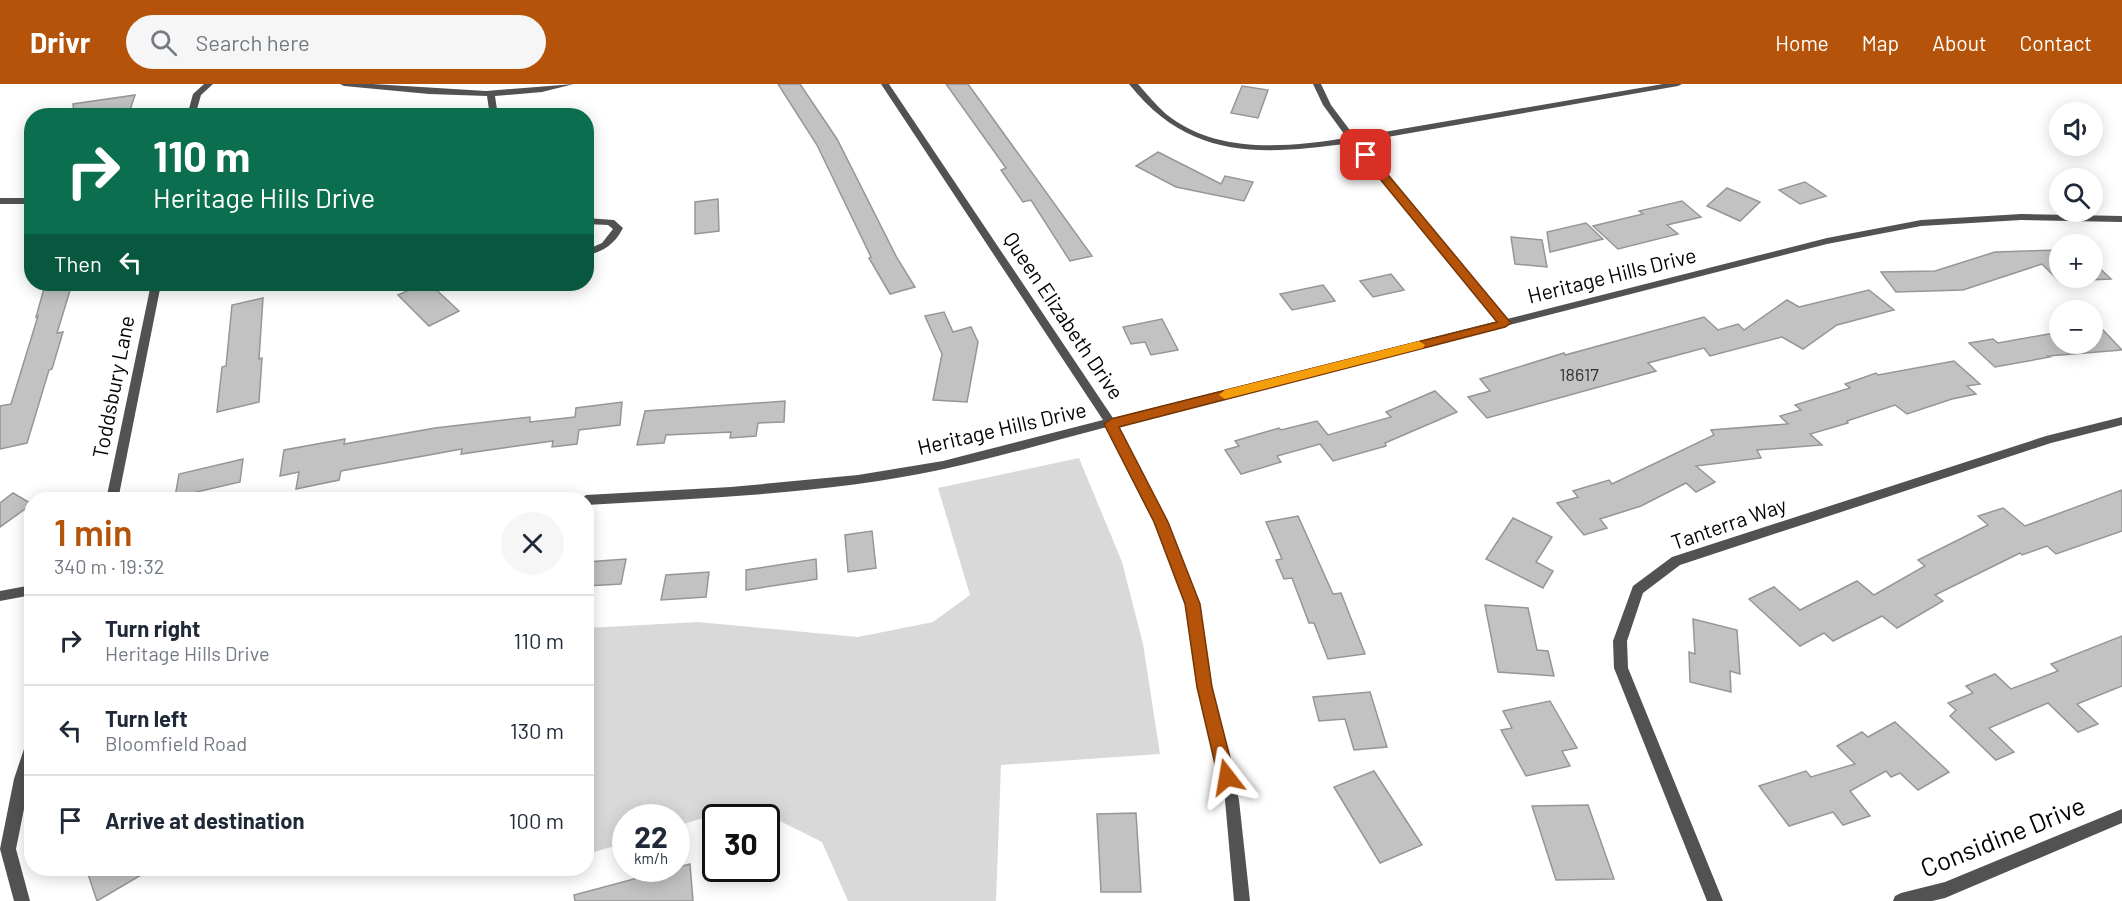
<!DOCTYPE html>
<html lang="en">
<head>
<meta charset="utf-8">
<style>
  :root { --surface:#fff; --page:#f6f6f7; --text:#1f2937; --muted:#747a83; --line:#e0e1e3; --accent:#b45309 }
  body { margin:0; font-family:Barlow,sans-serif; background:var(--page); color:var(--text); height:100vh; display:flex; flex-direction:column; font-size:22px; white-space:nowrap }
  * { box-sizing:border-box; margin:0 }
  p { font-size:20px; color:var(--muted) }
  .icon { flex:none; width:33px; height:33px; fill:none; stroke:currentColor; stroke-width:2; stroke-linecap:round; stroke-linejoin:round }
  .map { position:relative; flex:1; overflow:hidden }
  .details { position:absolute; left:24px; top:408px; width:570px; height:384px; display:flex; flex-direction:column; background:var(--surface); border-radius:24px; box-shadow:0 3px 15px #0003 }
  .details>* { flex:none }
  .hud { position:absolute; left:24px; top:24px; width:570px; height:183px; border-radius:24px; box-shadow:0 3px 15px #0003; background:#0b6e4f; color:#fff; overflow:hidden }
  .tools { position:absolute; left:2049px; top:18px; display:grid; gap:12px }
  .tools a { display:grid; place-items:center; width:54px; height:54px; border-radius:50%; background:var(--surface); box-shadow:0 3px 15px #0003; font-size:30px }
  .speed { position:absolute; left:612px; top:720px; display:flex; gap:12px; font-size:30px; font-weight:700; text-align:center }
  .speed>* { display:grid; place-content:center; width:78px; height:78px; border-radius:50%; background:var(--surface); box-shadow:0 3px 15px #0003; line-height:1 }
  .speed small { font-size:15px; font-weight:400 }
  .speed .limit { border:3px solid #111; border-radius:9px; background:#fff; color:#111 }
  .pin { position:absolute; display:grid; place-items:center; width:51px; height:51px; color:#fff; margin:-26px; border-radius:12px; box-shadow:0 3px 9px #0006 }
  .me { position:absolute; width:66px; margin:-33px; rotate:346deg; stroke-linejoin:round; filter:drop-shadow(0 0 4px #0008) }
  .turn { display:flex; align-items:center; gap:21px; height:126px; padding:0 30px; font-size:27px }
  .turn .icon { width:78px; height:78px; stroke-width:2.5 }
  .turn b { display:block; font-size:42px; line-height:51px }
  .then { display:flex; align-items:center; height:57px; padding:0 30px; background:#0003; gap:12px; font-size:22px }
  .round { display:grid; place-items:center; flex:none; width:63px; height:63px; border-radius:32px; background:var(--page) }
  .head { display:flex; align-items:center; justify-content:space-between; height:102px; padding:0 30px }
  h1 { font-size:36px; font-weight:600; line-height:45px; color:var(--accent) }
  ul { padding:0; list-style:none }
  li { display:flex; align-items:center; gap:18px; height:90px; padding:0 30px; border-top:2px solid var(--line) }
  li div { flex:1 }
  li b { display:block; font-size:22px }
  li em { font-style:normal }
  header { display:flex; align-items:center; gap:36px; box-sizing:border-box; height:84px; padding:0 30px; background:var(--accent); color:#fff }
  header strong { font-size:28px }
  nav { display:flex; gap:33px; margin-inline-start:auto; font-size:21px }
  .search { width:420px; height:54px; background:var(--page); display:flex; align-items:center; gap:15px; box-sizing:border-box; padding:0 21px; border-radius:33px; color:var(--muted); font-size:22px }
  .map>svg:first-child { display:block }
  .green { fill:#d9d9d9 }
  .building { fill:#c2c2c2; stroke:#969696; stroke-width:1.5 }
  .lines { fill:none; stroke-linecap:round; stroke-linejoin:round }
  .minor { fill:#525252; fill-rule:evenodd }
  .route { fill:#b45309; stroke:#753606; stroke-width:1.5 }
  .slow { fill:#f59e0b }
  .labels { text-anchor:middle; stroke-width:6; stroke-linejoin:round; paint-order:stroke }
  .number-label { font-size:18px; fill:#303030 }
  .street-label { font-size:21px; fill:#000; stroke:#fff }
  .near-street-label { font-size:26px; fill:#000; stroke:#fff }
</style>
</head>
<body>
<header>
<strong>Drivr</strong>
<div class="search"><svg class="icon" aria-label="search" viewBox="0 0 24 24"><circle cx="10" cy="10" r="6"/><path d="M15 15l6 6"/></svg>Search here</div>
<nav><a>Home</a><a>Map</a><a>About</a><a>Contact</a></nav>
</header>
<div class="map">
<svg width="2122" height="817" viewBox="0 0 2122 817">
  <rect width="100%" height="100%" fill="#fff"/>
  <polygon class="green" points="1079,374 1122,478 1143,560 1160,670 1001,681 996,817 848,817 822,758 776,735 736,724 677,742 676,734 626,734 625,759 587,770 587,544 698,538 858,553 933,538 970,511 938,404"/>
  <g class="building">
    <polygon points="778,0 800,0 837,55 897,174 915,203 890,210 869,174 871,173 817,61"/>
    <polygon points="946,0 968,0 1092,172 1070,177 1031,116 1023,118 1001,86 1006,84"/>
    <polygon points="1242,2 1268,6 1258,34 1231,29"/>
    <polygon points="135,11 128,32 74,32 73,20"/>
    <polygon points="1158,68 1221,100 1225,92 1253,98 1244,117 1176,103 1136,82"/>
    <polygon points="1805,98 1826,112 1800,120 1779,106"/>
    <polygon points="1727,104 1760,118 1740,137 1707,122"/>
    <polygon points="718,115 719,147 695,150 695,118"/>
    <polygon points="1682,117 1701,133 1667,141 1678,150 1618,165 1593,142 1643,130 1639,127"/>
    <polygon points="1586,139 1603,155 1550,168 1547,148"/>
    <polygon points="1511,153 1542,156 1547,183 1515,180"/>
    <polygon points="2060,166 2060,194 2092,194 2092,177 2111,195 2059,197 2042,180 1963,206 1896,208 1881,188 1935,187 1995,168"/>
    <polygon points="1391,190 1404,206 1373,213 1360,197"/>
    <polygon points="55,200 72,200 57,249 63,248 52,285 49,286 27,359 0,365 0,322 11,320 38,232 36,233 45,201"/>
    <polygon points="422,200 430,200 459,227 429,242 398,211"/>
    <polygon points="1323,201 1335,217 1292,226 1280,210"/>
    <polygon points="1869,206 1894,226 1837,241 1803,265 1782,253 1710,272 1704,264 1648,279 1656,287 1487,334 1468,313 1490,307 1480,295 1564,269 1565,271 1704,233 1718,246 1738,240 1744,246 1787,216 1799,223"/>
    <polygon points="263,214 259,275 262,274 259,318 217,328 222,283 226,282 232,221"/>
    <polygon points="944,228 953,248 971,243 978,258 967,318 933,316 942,270 925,232"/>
    <polygon points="1162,235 1178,266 1151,271 1145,258 1131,260 1123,243"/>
    <polygon points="2103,246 2122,266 2048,272 2050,273 1995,283 1969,259 1993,255 1998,259 2060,248 2060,260 2092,260 2092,247"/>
    <polygon points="1954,277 1980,300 1967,302 1976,310 1952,315 1907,330 1895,321 1847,337 1848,339 1810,350 1822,361 1757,366 1761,374 1696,382 1715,398 1696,408 1686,399 1641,422 1600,435 1607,444 1584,451 1557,419 1578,413 1573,407 1609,396 1612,400 1714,351 1711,346 1788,340 1780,332 1801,326 1795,321 1850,304 1845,300 1876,289 1878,291"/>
    <polygon points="1435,307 1457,328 1385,359 1386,362 1333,377 1320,360 1277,372 1281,378 1241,390 1225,366 1239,362 1235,357 1279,344 1281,346 1317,337 1328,351 1391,333 1386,328"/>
    <polygon points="785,317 784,338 758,339 756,352 730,354 731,348 666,351 664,359 637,361 645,327"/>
    <polygon points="622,318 620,341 579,346 577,360 552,363 553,357 461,370 462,365 341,387 339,396 296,405 299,388 280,392 284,366 345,355 344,360 435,344 530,333 530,338 575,333 576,324"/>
    <polygon points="243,375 240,398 175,413 179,390"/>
    <polygon points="2122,406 2122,447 2056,470 2047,462 2022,471 2020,469 1935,511 1943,517 1897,544 1882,532 1833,557 1824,549 1800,562 1749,515 1774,503 1800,526 1857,497 1874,511 1925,482 1918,476 1988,441 1978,432 2003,424 2025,442"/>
    <polygon points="13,409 32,420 0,443 0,419"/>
    <polygon points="1298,432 1333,510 1341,509 1365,570 1328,575 1314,539 1309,539 1292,494 1284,495 1276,476 1282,475 1266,438"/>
    <polygon points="1513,434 1552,453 1536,478 1553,487 1543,504 1486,475"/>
    <polygon points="872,447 876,484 848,488 845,451"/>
    <polygon points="626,475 621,500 586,502 586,478"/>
    <polygon points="816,475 817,495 746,506 746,486"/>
    <polygon points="709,488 706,513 661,516 666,491"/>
    <polygon points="1485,521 1528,524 1537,566 1548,567 1554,592 1498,588"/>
    <polygon points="1693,535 1737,546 1740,590 1730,587 1731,608 1690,598 1689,568 1695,570"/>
    <polygon points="2122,552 2122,602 2077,620 2098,640 2078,648 2048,619 1989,644 2014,668 1996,676 1950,632 1956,626 1948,619 1973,609 1966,602 1995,590 2011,605 2058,587 2051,580"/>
    <polygon points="1370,608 1387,663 1354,666 1345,635 1319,637 1313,613"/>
    <polygon points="1550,617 1577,664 1562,667 1570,682 1526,692 1501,646 1512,644 1503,627"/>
    <polygon points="1895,638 1949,688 1918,706 1900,689 1891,693 1886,687 1850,707 1870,732 1843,741 1833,728 1789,742 1759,702 1806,687 1811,693 1855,680 1837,662 1862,648 1868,653"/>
    <polygon points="1374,687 1422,761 1380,779 1334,703"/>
    <polygon points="1588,721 1614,795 1556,796 1532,722"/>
    <polygon points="1136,729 1141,808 1101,808 1097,730"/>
    <polygon points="690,780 693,817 575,817 574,811"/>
    <polygon points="86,784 153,784 97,817"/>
  </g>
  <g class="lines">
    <g class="minor">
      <polygon points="204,0 213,0 201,11 195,32 187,32 193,10"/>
      <polygon points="340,0 372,0 486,7 574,0 542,8 495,12 498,32 490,32 487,12 429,10 344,2"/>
      <path d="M 881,0 L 889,0 L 1113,334 L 1498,237 L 1351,59 C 1262,71 1190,77 1129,0 L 1138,0 C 1147,10 1156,21 1166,30 C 1217,71 1287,63 1347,54 L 1323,21 L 1313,0 L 1321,0 L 1331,21 L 1355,53 L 1663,0 L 1682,0 L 1678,2 L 1359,58 L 1507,235 L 1827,154 L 1921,136 L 2021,130 L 2122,132 L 2122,138 L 2021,136 L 1921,142 L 1827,160 L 1117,341 L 1168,438 L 1200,520 L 1212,603 L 1239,716 L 1250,817 L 1234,817 L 1225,716 L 1198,603 L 1186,520 L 1156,438 L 1107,343 C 1053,357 999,373 944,385 C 829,410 704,414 586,421 L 586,416 L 580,416 L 586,411 L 731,403 L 858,391 L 943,377 L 1103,336 Z"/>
      <rect x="0" y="114" width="32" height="6"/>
      <path d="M 586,134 L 614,136 L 623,144 C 615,160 604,167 586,172 L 586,166 L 602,159 L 613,145 L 608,141 L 586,140 Z"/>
      <polygon points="151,200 161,200 118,416 106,416"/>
      <polygon points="2122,333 2122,341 2051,359 1680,481 1643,509 1627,557 1628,584 1723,817 1707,817 1614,584 1613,557 1633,502 1672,473 2046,352"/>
      <polygon points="32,501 32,511 0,517 0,507"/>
      <polygon points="32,656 32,685 16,765 30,817 14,817 0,765 14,695 25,662 27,657"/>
      <polygon points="2122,725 2122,739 1945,814 1932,817 1893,817 1895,812 1901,809 1945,798"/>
    </g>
  </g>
  <polygon class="route" points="1362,69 1370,69 1511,239 1505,243 1119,343 1168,438 1200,520 1212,603 1235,693 1232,699 1227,701 1221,699 1218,693 1197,603 1185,520 1154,438 1104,340 1111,335 1497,238 1362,73"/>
  <polygon class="slow" points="1419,257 1425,261 1423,264 1225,315 1219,311 1225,306"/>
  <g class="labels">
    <g class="number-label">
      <text x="1579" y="297">18617</text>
    </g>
    <g class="street-label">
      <text transform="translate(1612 192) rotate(-14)" y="7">Heritage Hills Drive</text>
      <text transform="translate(1063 232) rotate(56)" y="7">Queen Elizabeth Drive</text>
      <text transform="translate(114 303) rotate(-79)" y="7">Toddsbury Lane</text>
      <text transform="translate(1002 345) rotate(-13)" y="7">Heritage Hills Drive</text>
      <text transform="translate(1729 440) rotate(-19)" y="7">Tanterra Way</text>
    </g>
    <g class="near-street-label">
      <text transform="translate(2003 753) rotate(-22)" y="9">Considine Drive</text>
    </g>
  </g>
</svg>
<div class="tools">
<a><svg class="icon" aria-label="sound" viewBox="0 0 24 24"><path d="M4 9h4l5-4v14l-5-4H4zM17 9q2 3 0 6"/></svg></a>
<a><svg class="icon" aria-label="search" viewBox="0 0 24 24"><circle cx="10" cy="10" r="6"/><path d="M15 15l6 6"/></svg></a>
<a>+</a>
<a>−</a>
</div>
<div class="speed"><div>22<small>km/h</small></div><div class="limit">30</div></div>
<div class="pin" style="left:1366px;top:71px;background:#d93025"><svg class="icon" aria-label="arrive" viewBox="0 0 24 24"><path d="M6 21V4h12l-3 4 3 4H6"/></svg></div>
<svg class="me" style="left:1227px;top:693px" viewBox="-20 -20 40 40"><path d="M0-17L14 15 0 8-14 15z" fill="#b45309" stroke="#fff" stroke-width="4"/></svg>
<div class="hud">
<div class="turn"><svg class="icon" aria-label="right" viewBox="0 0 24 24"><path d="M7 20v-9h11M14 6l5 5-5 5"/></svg><div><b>110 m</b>Heritage Hills Drive</div></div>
<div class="then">Then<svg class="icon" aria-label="left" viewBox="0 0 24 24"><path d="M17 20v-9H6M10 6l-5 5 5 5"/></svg></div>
</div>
<section class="details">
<div class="head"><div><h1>1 min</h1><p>340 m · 19:32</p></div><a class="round"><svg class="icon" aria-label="close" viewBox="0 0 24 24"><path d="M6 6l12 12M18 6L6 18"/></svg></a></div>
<ul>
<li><svg class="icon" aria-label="right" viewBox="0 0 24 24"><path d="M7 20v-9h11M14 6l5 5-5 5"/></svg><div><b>Turn right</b><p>Heritage Hills Drive</p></div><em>110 m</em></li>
<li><svg class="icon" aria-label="left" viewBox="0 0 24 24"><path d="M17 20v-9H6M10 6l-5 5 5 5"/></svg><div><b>Turn left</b><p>Bloomfield Road</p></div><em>130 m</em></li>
<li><svg class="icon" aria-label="arrive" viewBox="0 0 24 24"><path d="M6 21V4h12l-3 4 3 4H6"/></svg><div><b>Arrive at destination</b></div><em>100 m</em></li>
</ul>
</section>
</div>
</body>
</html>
